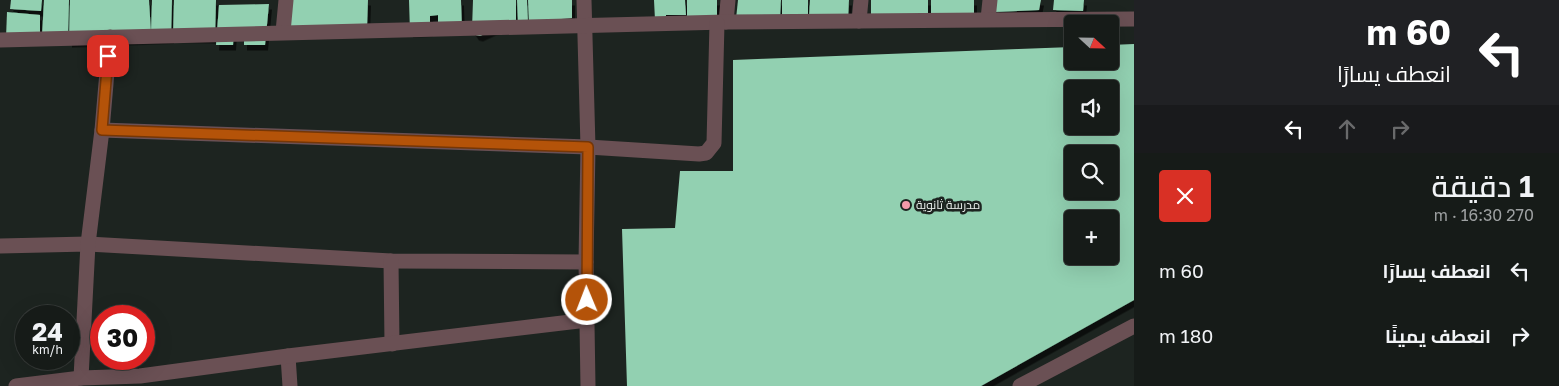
<!DOCTYPE html>
<html lang="ar">
<head>
<meta charset="utf-8">
<style>
  :root { --surface:#161b18; --page:#1f2421; --text:#f1f3f6; --muted:#9ea1a2; --line:#353937 }
  body { margin:0; font-family:"Golos Text",Cairo,sans-serif; background:var(--page); color:var(--text); direction:rtl; height:100vh; display:flex; flex-direction:column; font-size:19px; white-space:nowrap }
  * { box-sizing:border-box; margin:0 }
  p { font-size:16px; color:var(--muted) }
  .icon { flex:none; width:28px; height:28px; fill:none; stroke:currentColor; stroke-width:2; stroke-linecap:round; stroke-linejoin:round }
  .map { position:relative; flex:1; overflow:hidden; direction:ltr }
  .panel { display:flex; flex-direction:column; background:var(--surface); width:425px }
  .panel>* { flex:none }
  .guide { background:#202124; color:#fff; overflow:hidden }
  .needle { width:32px; rotate:112deg }
  .controls { position:absolute; left:1064px; top:15px; display:grid; gap:10px }
  .controls a { display:grid; place-items:center; width:55px; height:55px; border-radius:5px; background:var(--surface); box-shadow:0 5px 20px #0002,0 0 0 1px var(--line); font-size:25px }
  .speed { position:absolute; left:15px; top:305px; display:flex; gap:10px; font-size:25px; font-weight:700; text-align:center }
  .speed>* { display:grid; place-content:center; width:65px; height:65px; border-radius:50%; background:var(--surface); box-shadow:0 5px 20px #0002,0 0 0 1px var(--line); line-height:1 }
  .speed small { font-size:12px; font-weight:400 }
  .speed .limit { border:8px solid #d22; background:#fff; color:#111 }
  .pin { position:absolute; display:grid; place-items:center; width:42px; height:42px; color:#fff; margin:-21px; border-radius:10px; box-shadow:0 2px 8px #0006 }
  .me { position:absolute; width:55px; margin:-28px; rotate:359deg; stroke-linejoin:round; filter:drop-shadow(0 0 4px #0008) }
  .turn { display:flex; align-items:center; gap:18px; height:105px; padding:0 25px; font-size:22px }
  .turn .icon { width:65px; height:65px; stroke-width:2.5 }
  .turn b { display:block; font-size:35px; line-height:42px }
  .lanes { display:flex; align-items:center; height:48px; padding:0 25px; background:#0003; justify-content:center; gap:25px; direction:ltr }
  .lanes .off { opacity:.35 }
  .round { display:grid; place-items:center; flex:none; width:52px; height:52px; border-radius:5px; background:var(--page) }
  .summary { display:flex; align-items:center; justify-content:space-between; height:85px; padding:0 25px }
  h1 { font-size:30px; font-weight:600; line-height:38px }
  ul { padding:0; list-style:none }
  li { display:flex; align-items:center; gap:15px; height:65px; padding:0 25px }
  li div { flex:1 }
  li b { display:block; font-size:19px }
  li em { font-style:normal }
  main { display:flex; flex:1; min-height:0 }
  .map>svg:first-child { display:block }
  .building { fill:#92d0b1; fill-rule:evenodd; filter:url(#shadow) }
  .lines { fill:none; stroke-linecap:round; stroke-linejoin:round }
  .street { stroke:#6a5054; stroke-width:15 }
  .route-casing { stroke:#753606; stroke-width:12 }
  .route { stroke:#b45309; stroke-width:9 }
  .poi-dot { fill:#f39aaa; stroke:#1d2420; stroke-width:2 }
  .labels { text-anchor:middle; stroke-width:5; stroke-linejoin:round; paint-order:stroke }
  .poi-label { font-size:12px; fill:#eaefec; stroke:#1d2420; text-anchor:start }
</style>
</head>
<body>
<main>
<section class="panel">
<div class="guide">
<div class="turn"><svg class="icon" aria-label="left" viewBox="0 0 24 24"><path d="M17 20v-9H6M10 6l-5 5 5 5"/></svg><div><b>60 m</b>انعطف يسارًا</div></div>
<div class="lanes"><svg class="icon" aria-label="left" viewBox="0 0 24 24"><path d="M17 20v-9H6M10 6l-5 5 5 5"/></svg><svg class="icon off" aria-label="ahead" viewBox="0 0 24 24"><path d="M12 20V5M6 11l6-6 6 6"/></svg><svg class="icon off" aria-label="right" viewBox="0 0 24 24"><path d="M7 20v-9h11M14 6l5 5-5 5"/></svg></div>
</div>
<div class="summary"><div><h1>1 دقيقة</h1><p>270 m · 16:30</p></div><a class="round" style="background:#d93025;color:#fff"><svg class="icon" aria-label="close" viewBox="0 0 24 24"><path d="M6 6l12 12M18 6L6 18"/></svg></a></div>
<ul>
<li><svg class="icon" aria-label="left" viewBox="0 0 24 24"><path d="M17 20v-9H6M10 6l-5 5 5 5"/></svg><div><b>انعطف يسارًا</b></div><em>60 m</em></li>
<li><svg class="icon" aria-label="right" viewBox="0 0 24 24"><path d="M7 20v-9h11M14 6l5 5-5 5"/></svg><div><b>انعطف يمينًا</b></div><em>180 m</em></li>
</ul>
</section>
<div class="map">
<svg width="1134" height="386" viewBox="0 0 1134 386">
  <defs>
    <filter id="shadow"><feDropShadow dx="3" dy="5.5" stdDeviation="0" flood-color="#0009"/></filter>
  </defs>
  <rect width="100%" height="100%" fill="#1d2420"/>
  <g class="building">
    <polygon points="11,0 42,0 41,11 10,9"/>
    <polygon points="44,0 69,0 68,37 42,36"/>
    <polygon points="70,0 149,0 151,33 152,0 172,0 171,38 69,42"/>
    <polygon points="174,0 216,0 215,38 173,37"/>
    <polygon points="290,0 368,0 367,27 287,29"/>
    <polygon points="409,0 461,0 462,30 438,30 438,15 430,16 430,31 410,32"/>
    <polygon points="473,0 516,0 516,24 493,30 480,36 476,35 472,29"/>
    <polygon points="517,0 527,0 528,23 518,23"/>
    <polygon points="528,0 572,0 572,18 529,22"/>
    <polygon points="654,0 685,0 686,15 666,15 666,19 655,20"/>
    <rect x="687" y="0" width="30" height="18"/>
    <polygon points="738,0 781,0 780,18 736,19"/>
    <polygon points="782,0 808,0 808,19 782,18"/>
    <polygon points="810,0 849,0 848,19 809,17"/>
    <polygon points="871,0 928,0 928,18 871,16"/>
    <rect x="931" y="0" width="43" height="15"/>
    <polygon points="997,0 1041,0 1039,10 995,12"/>
    <polygon points="1054,0 1084,0 1083,11 1053,10"/>
    <polygon points="269,4 265,45 244,45 244,30 234,30 233,45 216,45 219,5"/>
    <polygon points="7,12 40,15 40,38 6,38"/>
    <path d="M 1134,44 L 1134,300 L 981,386 L 627,386 L 622,229 L 675,228 L 680,171 L 733,171 L 733,60 L 1072,47 L 1072,61 L 1110,61 L 1110,45 ZM 1072,89 L 1110,89 L 1110,126 L 1072,126 ZM 1072,154 L 1110,154 L 1110,191 L 1072,191 ZM 1072,219 L 1110,219 L 1110,256 L 1072,256 Z"/>
  </g>
  <g class="lines">
    <g class="street">
      <polyline points="584,0 588,147 586,262 588,386"/>
      <polyline points="988,19 990,0"/>
      <polyline points="859,21 861,0"/>
      <polyline points="726,22 728,0"/>
      <polyline points="283,32 286,0"/>
      <polyline points="0,40 726,22 1134,19"/>
      <polyline points="102,130 588,147 699,154 706,153 714,143 717,23"/>
      <polyline points="0,246 88,244 391,261 586,262"/>
      <polyline points="391,261 392,344"/>
      <polyline points="288,356 290,386"/>
      <polyline points="81,378 88,244 102,130 110,37"/>
      <polyline points="16,386 81,378 140,376 288,356 587,320"/>
      <polyline points="1020,386 1134,326"/>
    </g>
  </g>
  <g class="lines">
    <g class="route-casing">
      <polyline id="route" points="108,56 102,130 588,147 587,300"/>
    </g>
    <use href="#route" class="route"/>
  </g>
  <circle class="poi-dot" cx="906" cy="205" r="5"/>
  <g class="labels">
    <g class="poi-label">
      <text x="916" y="209">مدرسة ثانوية</text>
    </g>
  </g>
</svg>
<div class="controls">
<a><svg class="needle" viewBox="-14 -14 28 28"><path d="M0-13l5 13h-10z" fill="#e53935"/><path d="M0 13l5-13h-10z" fill="#9ea1a2"/></svg></a>
<a><svg class="icon" aria-label="sound" viewBox="0 0 24 24"><path d="M4 9h4l5-4v14l-5-4H4zM17 9q2 3 0 6"/></svg></a>
<a><svg class="icon" aria-label="search" viewBox="0 0 24 24"><circle cx="10" cy="10" r="6"/><path d="M15 15l6 6"/></svg></a>
<a>+</a>
</div>
<div class="speed"><div>24<small>km/h</small></div><div class="limit">30</div></div>
<div class="pin" style="left:108px;top:56px;background:#d93025"><svg class="icon" aria-label="arrive" viewBox="0 0 24 24"><path d="M6 21V4h12l-3 4 3 4H6"/></svg></div>
<svg class="me" style="left:587px;top:300px" viewBox="-20 -20 40 40"><circle r="17" fill="#b45309" stroke="#fff" stroke-width="3"/><path d="M0-11L8 9 0 5-8 9z" fill="#fff"/></svg>
</div>
</main>
</body>
</html>
